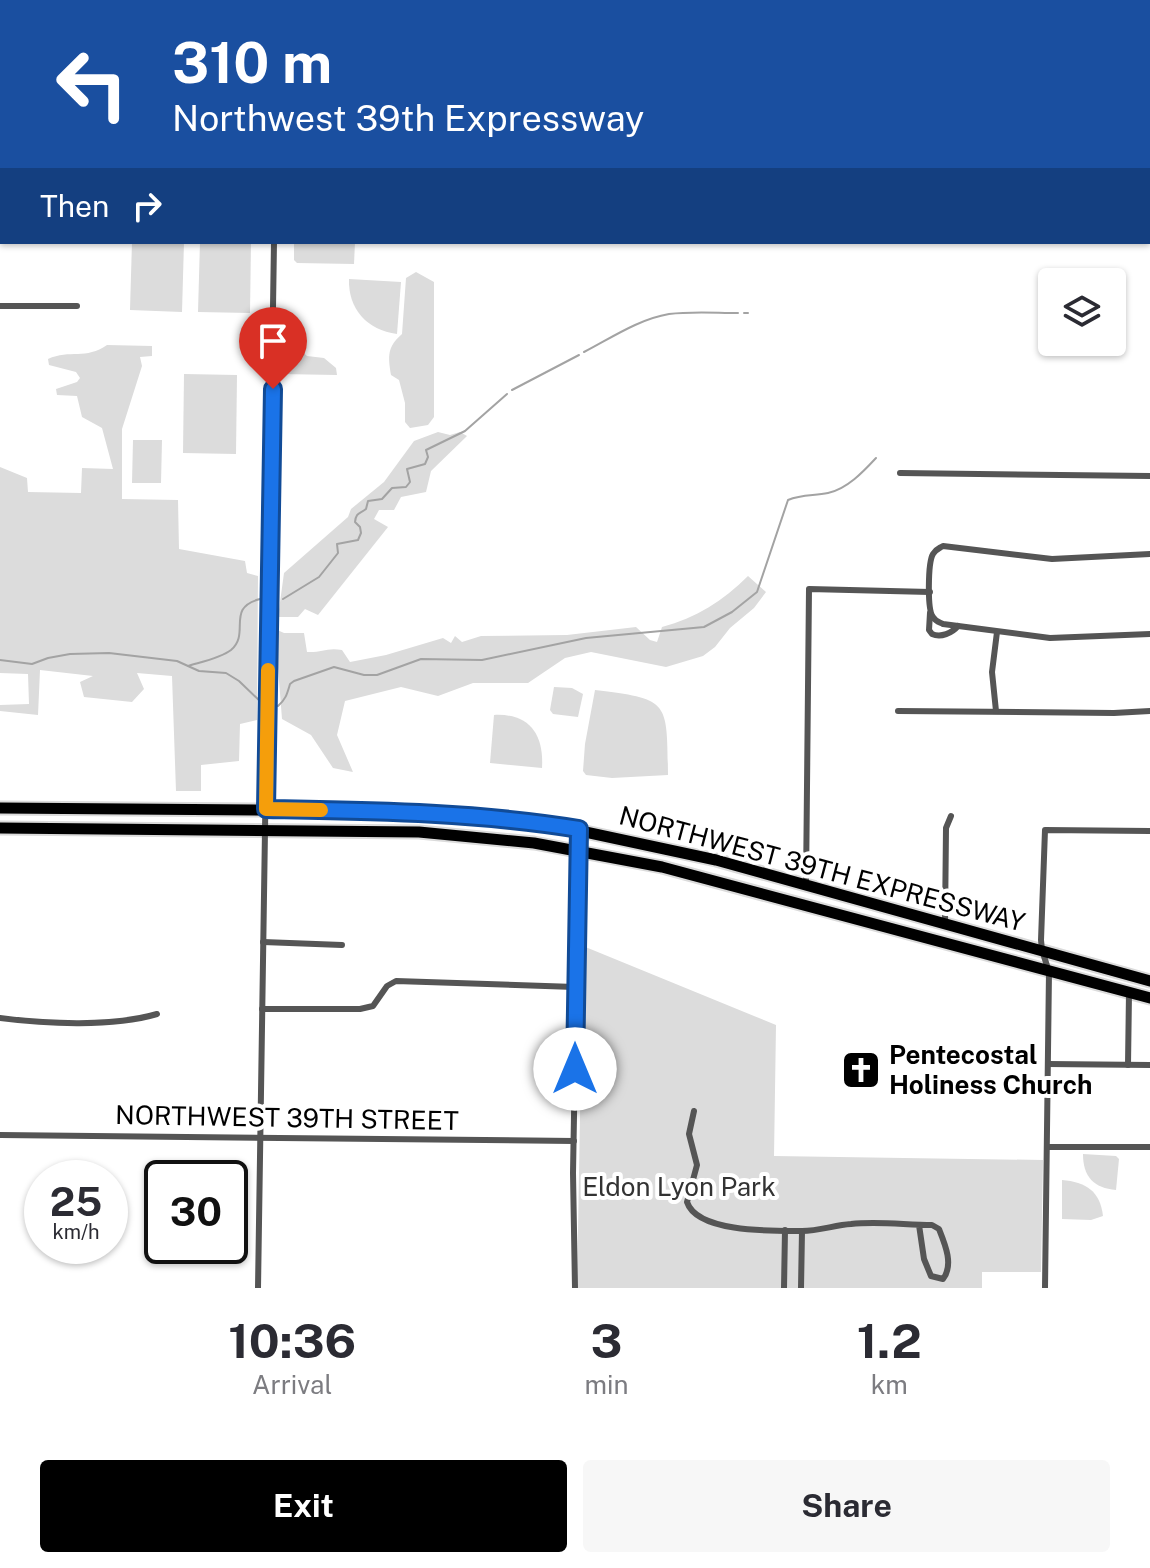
<!DOCTYPE html>
<html lang="en">
<head>
<meta charset="utf-8">
<style>
  :root { --surface:#fff; --page:#f7f7f7; --text:#2b2b33; --muted:#7c7c81; --accent:#000 }
  body { margin:0; font-family:"Public Sans",sans-serif; background:var(--page); color:var(--text); height:100vh; display:flex; flex-direction:column; font-size:30px; white-space:nowrap }
  * { box-sizing:border-box; margin:0 }
  p { font-size:26px; color:var(--muted) }
  .icon { flex:none; width:44px; height:44px; fill:none; stroke:currentColor; stroke-width:2; stroke-linecap:round; stroke-linejoin:round }
  .map { position:relative; height:1288px; overflow:hidden }
  .drawer { display:flex; flex-direction:column; background:var(--surface); flex:1 }
  .drawer>* { flex:none }
  .top-card { position:absolute; left:0px; top:0px; width:1150px; height:244px; box-shadow:0 2px 6px #0004; background:#1a4fa0; color:#fff; overflow:hidden }
  .fabs { position:absolute; left:1038px; top:268px; display:grid; gap:16px }
  .fabs a { display:grid; place-items:center; width:88px; height:88px; border-radius:8px; background:var(--surface); box-shadow:0 2px 6px #0004; font-size:40px }
  .speed { position:absolute; left:24px; top:1160px; display:flex; gap:16px; font-size:40px; font-weight:700; text-align:center }
  .speed>* { display:grid; place-content:center; width:104px; height:104px; border-radius:50%; background:var(--surface); box-shadow:0 2px 6px #0004; line-height:1 }
  .speed small { font-size:20px; font-weight:400 }
  .speed .limit { border:4px solid #111; border-radius:12px; background:#fff; color:#111 }
  .pin { position:absolute; display:grid; place-items:center; width:68px; height:68px; color:#fff; margin:-82px -34px; border-radius:50% 50% 50% 0; rotate:-45deg; box-shadow:0 0 8px #0007 }
  .pin .icon { rotate:45deg }
  .me { position:absolute; width:88px; margin:-44px; rotate:0deg; stroke-linejoin:round; filter:drop-shadow(0 0 6px #0008) }
  .turn { display:flex; align-items:center; gap:28px; height:168px; padding:0 40px; font-size:36px }
  .turn .icon { width:104px; height:104px; stroke-width:2.5 }
  .turn b { display:block; font-size:56px; line-height:68px }
  .then { display:flex; align-items:center; height:76px; padding:0 40px; background:#0003; gap:16px; font-size:30px }
  .eta { display:flex; justify-content:space-evenly; align-items:center; height:136px; text-align:center }
  .eta b { font-size:48px; font-weight:700; line-height:56px }
  .action { display:flex; gap:16px; margin-top:auto; padding:16px 40px }
  .action a { flex:1; height:92px; border-radius:8px; background:var(--accent); color:#fff; font-size:32px; font-weight:700; line-height:92px; text-align:center }
  .action a+a { background:var(--page); color:var(--text) }
  .map>svg:first-child { display:block }
  .green { fill:#dcdcdc }
  .lines { fill:none; stroke-linecap:round; stroke-linejoin:round }
  .stream { stroke:#a3a3a3; stroke-width:2 }
  .taxiway { stroke:#808080; stroke-width:14 }
  .runway { stroke:#808080; stroke-width:36 }
  .highway-casing { stroke:#dbdbdb; stroke-width:15 }
  .street { stroke:#555; stroke-width:6 }
  .secondary { stroke:#222; stroke-width:9 }
  .highway { stroke:#000; stroke-width:11 }
  .route-casing { stroke:#114b97; stroke-width:20 }
  .route { stroke:#1a73e8; stroke-width:14 }
  .slow { stroke:#f59e0b; stroke-width:14 }
  .labels { text-anchor:middle; stroke-width:8; stroke-linejoin:round; paint-order:stroke }
  .street-label { font-size:26px; fill:#000; stroke:#fff }
  .poi-label { font-size:26px; font-weight:bold; fill:#000; stroke:#fff; text-anchor:start }
  .park-label { font-size:26px; fill:#333; stroke:#fff }
</style>
</head>
<body>
<div class="map">
<svg width="1150" height="1288" viewBox="0 0 1150 1288">
  <rect width="100%" height="100%" fill="#fff"/>
  <g class="green">
    <polygon points="132,242 184,242 182,312 130,310"/>
    <polygon points="200,242 251,242 250,313 198,312"/>
    <polygon points="294,242 355,242 354,264 297,263 294,260"/>
    <path d="M 416,272 L 434,282 L 434,417 L 428,425 L 410,428 L 405,422 L 405,403 L 399,380 L 391,375 C 388,356 387,347 402,334 L 406,278 Z"/>
    <path d="M 349,279 L 401,282 L 397,334 C 367,330 348,309 349,279 Z"/>
    <polygon points="286,337 307,356 324,358 336,368 337,375 280,374 281,341"/>
    <path d="M 107,345 L 152,346 L 152,356 L 140,357 L 142,366 L 122,429 L 122,499 L 178,500 L 179,549 L 245,561 L 247,573 L 258,576 L 257,720 L 240,724 L 239,761 L 201,765 L 201,791 L 176,791 L 172,676 L 137,673 L 144,689 L 132,702 L 84,697 L 80,682 L 93,676 L 40,670 L 38,715 L 0,711 L 0,705 L 29,704 L 28,674 L 0,673 L 0,467 L 27,478 L 28,492 L 81,493 L 82,468 L 113,469 L 102,428 L 82,417 L 77,396 L 57,395 L 56,389 L 77,382 L 80,378 L 76,372 L 49,365 L 48,359 C 70,349 86,360 107,345 Z"/>
    <polygon points="184,374 237,375 236,454 183,453"/>
    <polygon points="438,432 450,435 460,432 467,436 431,471 426,492 401,497 394,510 379,510 374,519 388,527 318,615 305,609 298,617 278,617 284,573 348,517 351,509 384,482 414,441"/>
    <polygon points="133,440 162,440 161,483 132,483"/>
    <path d="M 748,576 L 766,592 L 754,608 L 730,628 L 715,647 L 703,656 L 666,667 L 591,652 L 565,658 L 528,683 L 473,683 L 438,696 L 401,687 L 345,701 L 337,735 L 353,772 L 333,768 L 311,735 L 282,719 L 275,629 L 284,633 L 304,633 L 307,652 C 321,653 327,647 342,650 L 350,662 L 386,655 L 443,638 L 451,643 L 455,636 L 462,642 L 481,636 L 567,635 L 636,627 L 650,640 L 657,642 L 662,627 C 696,618 723,601 748,576 Z"/>
    <polygon points="554,687 572,688 583,694 578,717 553,714 550,710"/>
    <path d="M 595,690 C 670,699 667,701 668,775 L 612,778 L 586,775 L 583,771 L 585,744 Z"/>
    <path d="M 494,715 C 530,713 544,735 542,768 L 490,763 Z"/>
    <polygon points="583,946 776,1025 774,1156 1043,1160 1041,1272 982,1272 982,1288 577,1288"/>
    <path d="M 1083,1154 L 1116,1156 L 1119,1159 L 1116,1190 C 1094,1188 1083,1177 1083,1154 Z"/>
    <path d="M 1062,1180 C 1086,1182 1100,1191 1103,1216 L 1091,1220 L 1062,1219 Z"/>
  </g>
  <g class="lines">
    <g class="stream">
      <polyline points="744,313 748,313"/>
      <path d="M 584,352 C 611,338 639,319 669,314 C 692,311 716,313 738,313"/>
      <polyline points="512,390 579,355"/>
      <path d="M 283,599 L 319,577 L 338,553 L 337,544 L 358,540 L 361,533 L 360,527 L 355,522 C 356,512 360,514 366,509 L 368,501 L 382,499 L 392,488 L 406,487 L 410,482 L 407,469 L 425,464 L 428,457 L 426,450 L 465,431 L 507,394"/>
      <polyline points="0,660 32,664 48,658 70,654 109,653 177,661 199,671 226,673 239,681 263,704"/>
      <path d="M 188,666 C 201,662 221,658 231,650 C 251,633 225,608 260,599"/>
      <path d="M 271,705 L 278,706 C 286,699 287,694 290,684 L 294,681 L 334,667 L 364,675 L 377,675 L 421,659 L 482,660 L 586,638 L 704,627 L 732,612 L 757,592 L 788,500 C 802,494 814,496 828,493 C 847,489 863,472 876,458"/>
    </g>
    <g class="taxiway">
      <polyline points="874,0 882,2"/>
      <polyline points="721,2 723,0"/>
      <polyline points="743,2 745,0"/>
    </g>
    <polyline class="runway" points="592,1 592,0"/>
    <g class="highway-casing">
      <g id="highway">
        <polyline points="0,808 406,811 548,824 716,860 1150,981"/>
        <polyline points="0,828 419,832 534,843 662,867 1150,998"/>
      </g>
    </g>
    <g class="street">
      <polyline points="0,306 77,306"/>
      <polyline points="900,473 1150,476"/>
      <path d="M 1150,554 L 1052,559 L 943,546 C 938,549 936,549 933,554 C 928,562 927,610 933,617 C 936,622 939,622 943,624 L 1050,638 L 1150,634"/>
      <path d="M 930,613 L 929,630 L 932,634 C 941,638 952,633 958,626"/>
      <polyline points="898,711 1114,713 1150,711"/>
      <polyline points="996,711 992,672 997,632"/>
      <polyline points="806,885 809,589 930,592"/>
      <polyline points="945,923 946,828 951,816"/>
      <polyline points="263,942 342,945"/>
      <polyline points="262,1009 360,1009 373,1006 387,986 396,981 575,987"/>
      <path d="M 0,1018 C 46,1024 113,1027 157,1014"/>
      <polyline points="1048,1064 1150,1065"/>
      <polyline points="1128,1065 1129,993"/>
      <path d="M 694,1111 L 689,1134 L 697,1165 L 687,1202 C 697,1233 774,1231 802,1231 C 819,1231 835,1225 851,1224 C 878,1221 906,1225 932,1225 L 939,1229 C 945,1244 954,1265 943,1279 L 931,1276 L 924,1259 L 919,1225"/>
      <polyline points="0,1135 574,1141"/>
      <polyline points="1048,1147 1150,1147"/>
      <polyline points="258,1288 274,242"/>
      <polyline points="575,1288 573,1173 579,832"/>
      <polyline points="784,1288 785,1230"/>
      <polyline points="801,1288 802,1231"/>
      <polyline points="1045,1288 1049,972 1042,950 1041,940 1045,830 1150,831"/>
    </g>
    <g class="secondary">
      <polyline points="0,184 2,184"/>
      <polyline points="1148,199 1150,199"/>
    </g>
    <use href="#highway" class="highway"/>
  </g>
  <g class="lines">
    <g class="route-casing">
      <path id="route" d="M 273,389 L 266,809 C 371,811 475,812 579,829 L 575,1069"/>
    </g>
    <use href="#route" class="route"/>
    <polyline class="slow" points="268,670 266,809 321,810"/>
  </g>
  <defs>
    <g id="church-square" transform="scale(2)"><rect x="-9" y="-9" width="18" height="18" rx="4" fill="#000" stroke="#fff"/><path d="M-1.2-6h2.4v3.5h3.3v2.4h-3.3V6h-2.4V-.1h-3.3v-2.4h3.3Z" fill="#fff"/></g>
  </defs>
  <g fill-rule="evenodd">
    <use href="#church-square" x="861" y="1070"/>
  </g>
  <g class="labels">
    <g class="street-label">
      <text transform="translate(822 869) rotate(15)" y="9">NORTHWEST 39TH EXPRESSWAY</text>
      <text transform="translate(287 1118) rotate(1)" y="9">NORTHWEST 39TH STREET</text>
    </g>
    <g class="poi-label">
      <text x="889" y="1064">Pentecostal<tspan x="889" dy="30">Holiness Church</tspan></text>
    </g>
    <g class="park-label">
      <text x="679" y="1196">Eldon Lyon Park</text>
    </g>
  </g>
</svg>
<div class="fabs">
<a><svg class="icon" aria-label="layers" viewBox="0 0 24 24"><path d="M12 4l9 5-9 5-9-5zM3 14l9 5 9-5"/></svg></a>
</div>
<div class="speed"><div>25<small>km/h</small></div><div class="limit">30</div></div>
<div class="pin" style="left:273px;top:389px;background:#d93025"><svg class="icon" aria-label="arrive" viewBox="0 0 24 24"><path d="M6 21V4h12l-3 4 3 4H6"/></svg></div>
<svg class="me" style="left:575px;top:1069px" viewBox="-20 -20 40 40"><circle r="19" fill="#fff"/><path d="M0-13L10 11 0 6-10 11z" fill="#1a73e8"/></svg>
<div class="top-card">
<div class="turn"><svg class="icon" aria-label="left" viewBox="0 0 24 24"><path d="M17 20v-9H6M10 6l-5 5 5 5"/></svg><div><b>310 m</b>Northwest 39th Expressway</div></div>
<div class="then">Then<svg class="icon" aria-label="right" viewBox="0 0 24 24"><path d="M7 20v-9h11M14 6l5 5-5 5"/></svg></div>
</div>
</div>
<section class="drawer">
<div class="eta">
<div><b>10:36</b><p>Arrival</p></div>
<div><b>3</b><p>min</p></div>
<div><b>1.2</b><p>km</p></div>
</div>
<div class="action"><a>Exit</a><a>Share</a></div>
</section>
</body>
</html>
